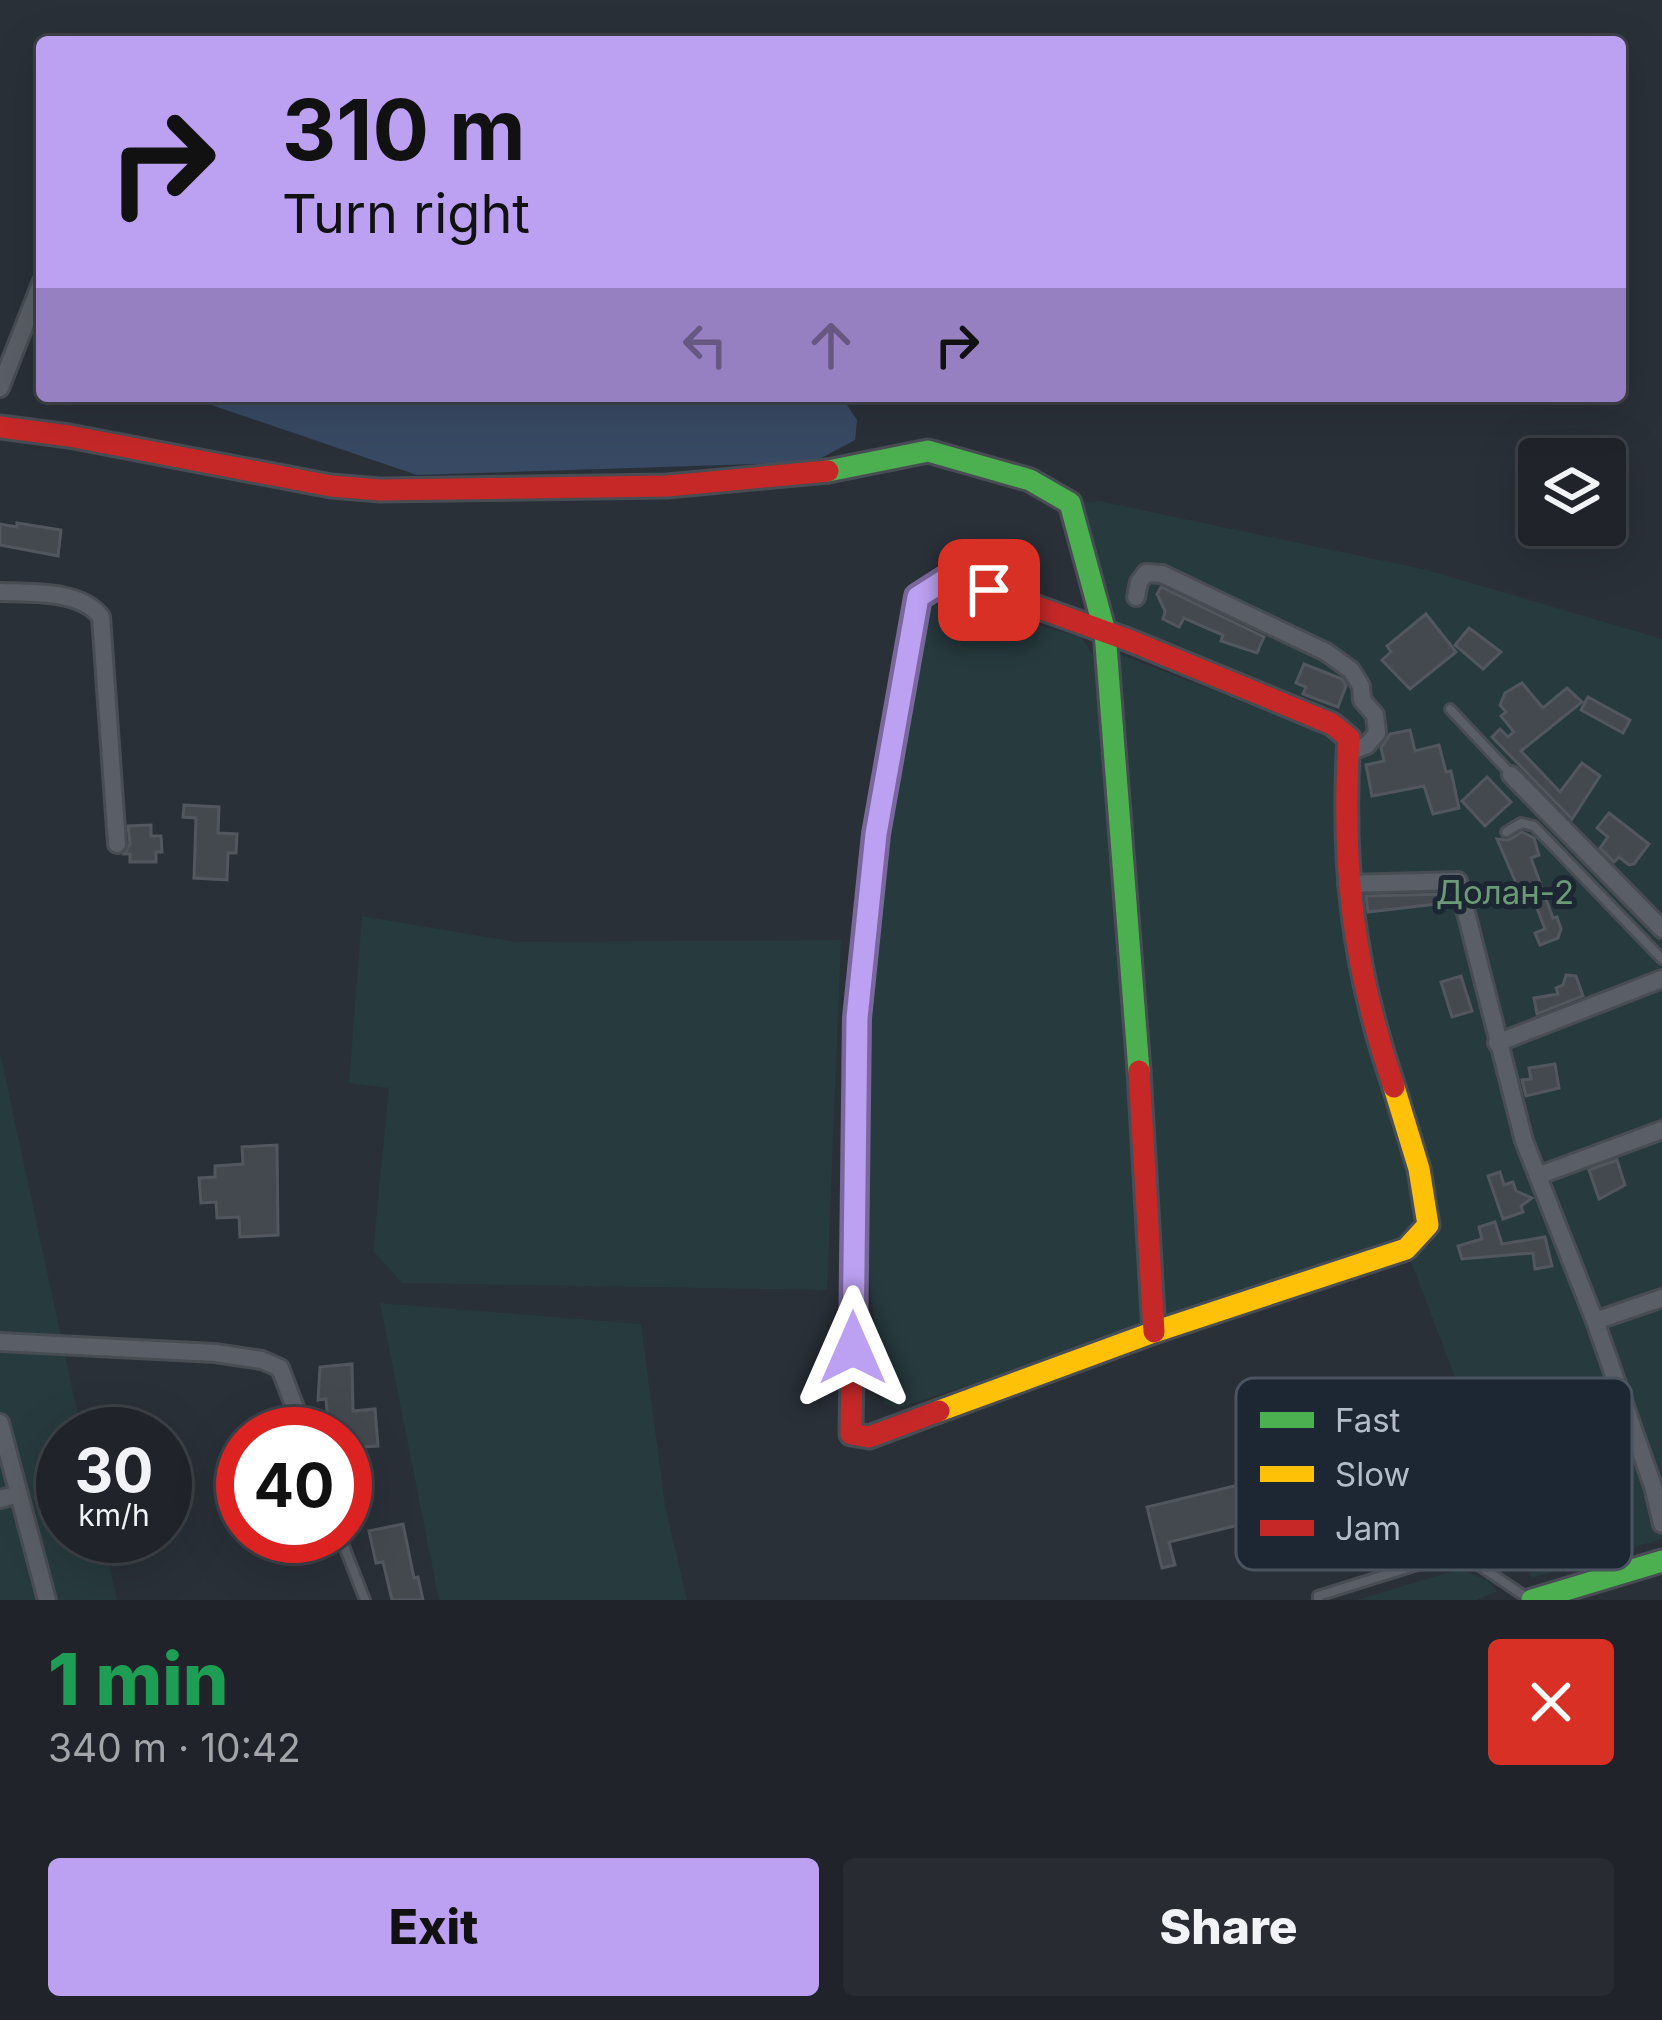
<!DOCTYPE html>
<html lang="en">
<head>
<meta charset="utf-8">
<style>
  :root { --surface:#20242a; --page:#282c32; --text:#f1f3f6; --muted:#a2a4a8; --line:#3d4147; --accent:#bca0f2 }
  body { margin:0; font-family:Inter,sans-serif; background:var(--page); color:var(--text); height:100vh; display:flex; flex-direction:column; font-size:45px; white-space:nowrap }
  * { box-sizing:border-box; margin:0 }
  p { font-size:39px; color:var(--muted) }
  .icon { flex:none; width:66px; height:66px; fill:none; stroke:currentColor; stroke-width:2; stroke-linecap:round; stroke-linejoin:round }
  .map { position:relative; height:1600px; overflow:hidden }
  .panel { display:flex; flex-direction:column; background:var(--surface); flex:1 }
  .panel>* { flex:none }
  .top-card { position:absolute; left:36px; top:36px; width:1590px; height:366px; border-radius:12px; box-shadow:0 12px 48px #0002,0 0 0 3px var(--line); background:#bca0f2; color:#111; overflow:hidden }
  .tools { position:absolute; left:1518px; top:438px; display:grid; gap:24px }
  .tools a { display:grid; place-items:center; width:108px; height:108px; border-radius:12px; background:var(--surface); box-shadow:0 12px 48px #0002,0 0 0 3px var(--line); font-size:60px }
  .speed { position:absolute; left:36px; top:1407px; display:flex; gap:24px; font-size:60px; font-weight:700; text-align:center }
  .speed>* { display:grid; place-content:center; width:156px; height:156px; border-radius:50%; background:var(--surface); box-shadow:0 12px 48px #0002,0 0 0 3px var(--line); line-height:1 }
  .speed small { font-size:30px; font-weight:400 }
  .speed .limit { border:18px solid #d22; background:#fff; color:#111 }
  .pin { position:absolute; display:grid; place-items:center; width:102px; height:102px; color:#fff; margin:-51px; border-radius:24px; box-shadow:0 6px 18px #0006 }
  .me { position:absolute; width:132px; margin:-66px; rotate:0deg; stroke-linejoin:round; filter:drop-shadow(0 0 9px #0008) }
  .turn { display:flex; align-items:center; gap:42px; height:252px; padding:0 48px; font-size:54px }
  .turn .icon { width:156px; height:156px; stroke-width:2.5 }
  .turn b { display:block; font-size:84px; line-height:102px }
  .lanes { display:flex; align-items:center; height:114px; padding:0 48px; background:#0003; justify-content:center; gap:60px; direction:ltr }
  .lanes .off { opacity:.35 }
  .round { display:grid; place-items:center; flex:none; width:126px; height:126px; border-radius:12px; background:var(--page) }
  .headline { display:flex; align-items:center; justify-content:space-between; height:204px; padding:0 48px }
  h1 { font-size:72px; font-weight:800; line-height:90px; color:#1e9e55 }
  .button { display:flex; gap:24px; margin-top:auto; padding:24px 48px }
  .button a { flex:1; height:138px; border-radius:12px; background:var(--accent); color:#111; font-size:48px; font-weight:800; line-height:138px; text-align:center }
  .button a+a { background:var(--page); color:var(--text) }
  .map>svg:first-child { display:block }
  .green { fill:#273a3e }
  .water { fill:#384963 }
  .building { fill:#444950; stroke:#52575f; stroke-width:3 }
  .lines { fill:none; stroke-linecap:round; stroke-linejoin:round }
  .lane-casing { stroke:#484c53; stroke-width:14 }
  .street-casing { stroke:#484c53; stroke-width:22 }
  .fast-casing { stroke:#484c53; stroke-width:27 }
  .slow-casing { stroke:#484c53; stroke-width:27 }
  .jam-casing { stroke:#484c53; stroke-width:27 }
  .lane { stroke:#5a5e66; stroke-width:8 }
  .street { stroke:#5a5e66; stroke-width:16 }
  .fast { stroke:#4caf50; stroke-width:21 }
  .slow { stroke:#ffc107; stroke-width:21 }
  .jam { stroke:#c62828; stroke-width:21 }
  .route-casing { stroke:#7a689d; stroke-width:30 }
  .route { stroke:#bca0f2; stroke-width:21 }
  .labels { text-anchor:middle; stroke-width:10; stroke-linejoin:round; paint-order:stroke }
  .park-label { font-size:33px; fill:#6b9a76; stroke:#1d2633 }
  .key { fill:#1d2633; stroke:#4a5360; stroke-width:3 }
  .key-label { font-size:33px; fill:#b4bcc9 }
</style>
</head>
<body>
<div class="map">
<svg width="1662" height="1600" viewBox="0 0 1662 1600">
  <rect width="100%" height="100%" fill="#2a3038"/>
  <g class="green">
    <polygon points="1099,501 1427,570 1662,639 1662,1539 1532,1578 1406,1249 1428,1225 1347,917 1348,738 1105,632 1070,503"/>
    <path d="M 939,599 L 1081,637 L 1093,655 L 1122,957 L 1145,1288 L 1143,1320 L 1132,1331 L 902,1407 L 884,1405 C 867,1268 851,1124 866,986 C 879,862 902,738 922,615 Z"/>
    <polygon points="1114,652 1338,739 1344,749 1345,918 1424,1221 1404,1243 1171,1322 1161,1309"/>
    <polygon points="362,916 516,942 841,940 827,1290 402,1283 373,1251 389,1088 349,1083"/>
    <polygon points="0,1052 82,1434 63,1434 63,1536 103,1536 117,1600 0,1600"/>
    <polygon points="380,1303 641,1324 665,1505 687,1600 439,1600"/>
    <polygon points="1460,1569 1486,1580 1497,1591 1477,1600 1357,1600"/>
  </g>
  <polygon class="water" points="185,396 841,396 857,420 855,440 814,462 417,475"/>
  <g class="building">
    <polygon points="17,523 61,530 58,556 0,545 0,524 17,527"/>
    <polygon points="1161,587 1264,637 1257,653 1221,641 1223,635 1188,620 1184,618 1179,627 1163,619 1165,611 1157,594"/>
    <polygon points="1426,614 1456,652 1410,689 1382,660 1391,652 1387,646"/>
    <polygon points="1469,628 1501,652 1483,669 1455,645"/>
    <polygon points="1304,664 1342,679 1346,686 1338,707 1303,694 1306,687 1296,683"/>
    <polygon points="1522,683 1543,708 1567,688 1582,702 1521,751 1560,792 1582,763 1600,776 1572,819 1492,737 1500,729 1508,737 1514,732 1501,716 1506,712 1500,705 1505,693"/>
    <polygon points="1588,697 1630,720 1623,733 1581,710"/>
    <polygon points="1410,730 1415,751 1439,745 1446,772 1451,771 1459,808 1433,814 1424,786 1372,796 1366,765 1384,761 1381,748 1390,734"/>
    <polygon points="1487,777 1511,802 1485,826 1462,801"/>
    <polygon points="184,805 219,807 218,833 237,834 236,853 228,853 227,880 194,878 196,818 183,817"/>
    <polygon points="1609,813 1649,844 1634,864 1629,865 1619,857 1614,862 1600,848 1608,837 1597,828"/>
    <polygon points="151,825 151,836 161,836 162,852 156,852 156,862 130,862 130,854 124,854 130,844 128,826"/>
    <polygon points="1522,832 1534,838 1539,855 1531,858 1553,918 1557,917 1561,929 1558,938 1540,945 1535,933 1545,929 1535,903 1526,906 1497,839 1509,840"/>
    <polygon points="1448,894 1450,900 1445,903 1368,912 1366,896"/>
    <polygon points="1566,975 1576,976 1583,996 1537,1014 1534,998 1558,994 1556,988 1563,985"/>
    <polygon points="1461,976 1472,1011 1452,1017 1441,982"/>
    <polygon points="1555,1064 1559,1088 1526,1096 1522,1080 1531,1079 1529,1068"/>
    <polygon points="277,1145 278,1235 240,1237 239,1217 217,1218 216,1202 201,1203 199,1178 215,1177 215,1166 243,1164 242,1147"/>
    <polygon points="1617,1160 1625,1185 1599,1199 1589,1170"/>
    <polygon points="1500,1172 1504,1185 1513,1182 1516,1191 1532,1198 1521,1206 1523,1212 1503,1219 1488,1176"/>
    <polygon points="1495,1222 1502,1244 1545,1237 1552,1266 1535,1269 1533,1253 1462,1259 1458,1246 1482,1239 1479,1227"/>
    <polygon points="352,1364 353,1411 375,1409 378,1446 345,1448 345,1434 329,1434 326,1399 318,1400 320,1367"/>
    <polygon points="1259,1480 1266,1506 1252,1510 1255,1521 1169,1542 1175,1565 1162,1568 1147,1507"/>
    <polygon points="403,1524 414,1578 418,1577 423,1600 392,1600 383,1562 376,1563 369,1531"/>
  </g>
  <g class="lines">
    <g class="lane-casing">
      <g id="lane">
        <polyline points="1450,709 1511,774"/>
        <polyline points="1506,832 1521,823 1534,826 1662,959"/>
        <polyline points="340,1536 365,1600"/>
        <polyline points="1318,1600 1318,1596 1459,1552 1529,1599"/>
      </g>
    </g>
    <g class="street-casing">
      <g id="street">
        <polyline points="0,388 42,281"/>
        <path d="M 0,592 C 31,593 81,590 101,617 L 117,844"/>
        <polyline points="1136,597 1139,582 1146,573 1162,574 1326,652 1351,670 1361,686 1362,700 1375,715 1377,733 1367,745 1347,753"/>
        <polyline points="1511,775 1662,929"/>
        <polyline points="1347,884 1458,881 1524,1141 1595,1321 1653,1486 1662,1524"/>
        <polyline points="1497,1043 1662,979"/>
        <polyline points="1540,1175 1662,1130"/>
        <polyline points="1595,1321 1662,1298"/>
        <polyline points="0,1342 215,1353 262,1360 280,1368 305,1434"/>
        <polyline points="0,1423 47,1600"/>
        <polyline points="0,1499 19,1494"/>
      </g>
    </g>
    <g class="fast-casing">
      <g id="fast">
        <polyline points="828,471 928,451 1030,480 1070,503 1105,632 1139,1071"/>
        <polyline points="1532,1600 1662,1561"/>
      </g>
    </g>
    <g class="slow-casing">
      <polyline id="slow" points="939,1411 1154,1332 1406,1249 1428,1225 1419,1169 1394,1087"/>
    </g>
    <g class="jam-casing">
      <g id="jam">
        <polyline points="0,427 69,436 331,486 380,490 667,486 828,471"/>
        <path d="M 951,576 L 1131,641 L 1332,724 L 1349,738 C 1341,864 1353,968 1394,1087"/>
        <polyline points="1139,1071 1154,1332"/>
        <polyline points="939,1411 869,1437 851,1434 857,1018 876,834 918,597 951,576"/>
      </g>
    </g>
    <use href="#lane" class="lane"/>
    <use href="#street" class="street"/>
    <use href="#fast" class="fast"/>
    <use href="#slow" class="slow"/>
    <use href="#jam" class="jam"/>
  </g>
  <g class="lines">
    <g class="route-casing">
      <polyline id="route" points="853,1348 857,1018 876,834 918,597 951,576 989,590"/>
    </g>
    <use href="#route" class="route"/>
  </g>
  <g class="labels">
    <g class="park-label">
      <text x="1505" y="904">Долан-2</text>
    </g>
  </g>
  <rect x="1236" y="1378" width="396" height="192" rx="18" class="key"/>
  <rect x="1260" y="1412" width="54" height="16" fill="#4caf50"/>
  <rect x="1260" y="1466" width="54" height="16" fill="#ffc107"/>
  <rect x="1260" y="1520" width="54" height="16" fill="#c62828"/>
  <g class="key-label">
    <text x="1335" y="1432">Fast</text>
    <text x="1335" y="1486">Slow</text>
    <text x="1335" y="1540">Jam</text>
  </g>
</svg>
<div class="tools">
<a><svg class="icon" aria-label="layers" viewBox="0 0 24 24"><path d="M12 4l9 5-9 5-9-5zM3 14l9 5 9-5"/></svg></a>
</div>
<div class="speed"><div>30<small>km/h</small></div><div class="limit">40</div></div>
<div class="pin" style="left:989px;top:590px;background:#d93025"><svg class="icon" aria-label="arrive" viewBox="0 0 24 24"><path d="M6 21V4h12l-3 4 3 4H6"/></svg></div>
<svg class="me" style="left:853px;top:1348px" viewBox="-20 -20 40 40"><path d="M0-17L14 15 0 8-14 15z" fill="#bca0f2" stroke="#fff" stroke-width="4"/></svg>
<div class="top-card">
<div class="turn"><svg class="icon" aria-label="right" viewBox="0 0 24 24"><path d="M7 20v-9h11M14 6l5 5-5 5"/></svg><div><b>310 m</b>Turn right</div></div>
<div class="lanes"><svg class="icon off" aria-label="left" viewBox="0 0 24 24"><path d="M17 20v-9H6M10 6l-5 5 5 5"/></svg><svg class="icon off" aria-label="ahead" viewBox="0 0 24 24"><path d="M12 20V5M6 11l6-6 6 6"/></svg><svg class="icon" aria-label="right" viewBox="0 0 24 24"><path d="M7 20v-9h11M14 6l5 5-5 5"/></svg></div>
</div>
</div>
<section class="panel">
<div class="headline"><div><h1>1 min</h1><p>340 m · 10:42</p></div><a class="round" style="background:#d93025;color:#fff"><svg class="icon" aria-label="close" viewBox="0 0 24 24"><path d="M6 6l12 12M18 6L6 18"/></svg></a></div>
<div class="button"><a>Exit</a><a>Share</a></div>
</section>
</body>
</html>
